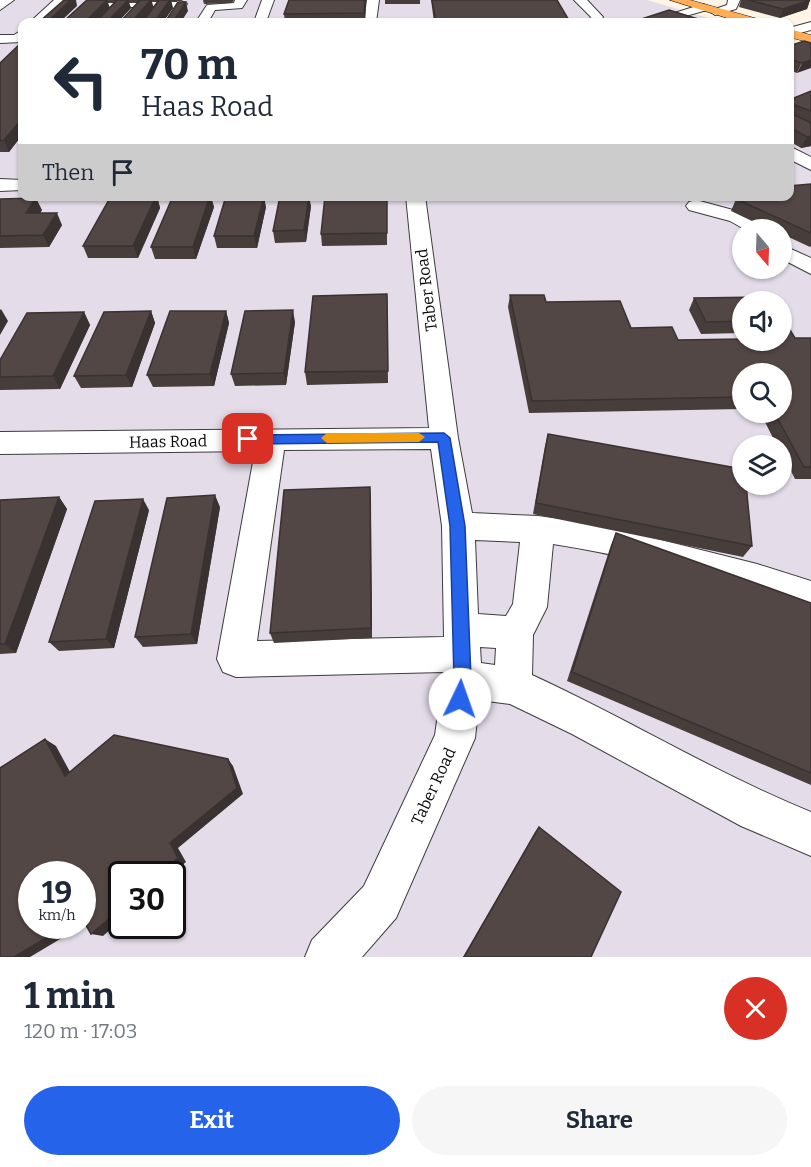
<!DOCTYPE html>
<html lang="en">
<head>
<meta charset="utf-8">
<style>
  :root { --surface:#fff; --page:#f6f6f7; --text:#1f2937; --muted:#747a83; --accent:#2563eb }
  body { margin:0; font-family:Bitter,serif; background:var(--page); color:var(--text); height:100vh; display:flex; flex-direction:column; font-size:22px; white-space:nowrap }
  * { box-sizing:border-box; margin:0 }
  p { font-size:20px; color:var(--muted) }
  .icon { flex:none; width:33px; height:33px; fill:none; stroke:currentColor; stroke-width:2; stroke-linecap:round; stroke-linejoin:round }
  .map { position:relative; height:957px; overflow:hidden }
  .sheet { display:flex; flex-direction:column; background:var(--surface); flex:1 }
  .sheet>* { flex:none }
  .banner { position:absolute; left:18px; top:18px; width:776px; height:183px; border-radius:12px; box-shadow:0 2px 4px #0004; background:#fff; color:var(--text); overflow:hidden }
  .needle { width:39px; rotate:161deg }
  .fabs { position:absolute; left:732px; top:219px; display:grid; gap:12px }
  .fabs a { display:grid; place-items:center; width:60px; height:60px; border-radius:50%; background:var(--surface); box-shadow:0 2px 4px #0004; font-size:30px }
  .speed { position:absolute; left:18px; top:861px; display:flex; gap:12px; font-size:30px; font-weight:700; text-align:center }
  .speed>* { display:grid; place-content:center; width:78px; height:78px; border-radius:50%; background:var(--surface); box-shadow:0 2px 4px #0004; line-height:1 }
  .speed small { font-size:15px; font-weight:400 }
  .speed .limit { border:3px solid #111; border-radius:9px; background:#fff; color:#111 }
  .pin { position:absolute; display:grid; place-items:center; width:51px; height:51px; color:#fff; margin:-26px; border-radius:12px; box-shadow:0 3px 9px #0006 }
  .me { position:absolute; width:66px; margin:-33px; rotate:3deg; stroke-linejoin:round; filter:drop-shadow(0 0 4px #0008) }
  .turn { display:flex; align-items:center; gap:21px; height:126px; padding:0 24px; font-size:27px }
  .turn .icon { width:78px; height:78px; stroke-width:2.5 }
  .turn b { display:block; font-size:42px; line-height:51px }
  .then { display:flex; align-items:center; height:57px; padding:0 24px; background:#0003; gap:12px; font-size:22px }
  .round { display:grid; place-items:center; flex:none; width:63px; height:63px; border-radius:32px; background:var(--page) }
  .headline { display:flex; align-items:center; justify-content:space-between; height:102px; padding:0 24px }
  h1 { font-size:36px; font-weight:700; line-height:45px }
  .primary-button { display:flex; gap:12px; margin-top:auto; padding:12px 24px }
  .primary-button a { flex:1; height:69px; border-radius:36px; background:var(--accent); color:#fff; font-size:24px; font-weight:700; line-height:69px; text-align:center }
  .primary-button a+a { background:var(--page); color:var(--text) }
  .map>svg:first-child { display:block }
  .industrial { fill:#e5dcea; fill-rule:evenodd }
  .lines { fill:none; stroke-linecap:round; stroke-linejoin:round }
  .minor-casing { stroke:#3d3d3d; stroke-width:2 }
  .major-casing { stroke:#1b1b1b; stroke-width:1 }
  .minor { fill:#fff; fill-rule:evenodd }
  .major { fill:#ffad56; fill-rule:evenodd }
  .wall { fill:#473d3b; fill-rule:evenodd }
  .shaded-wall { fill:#3a3230 }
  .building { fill:#534745; stroke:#3a3230; stroke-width:1.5 }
  .route { fill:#2563eb; stroke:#184099; stroke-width:1.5 }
  .slow { fill:#f59e0b }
  .labels { text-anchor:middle; stroke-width:6; stroke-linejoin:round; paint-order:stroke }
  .street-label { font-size:16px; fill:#0a0a0a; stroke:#fff }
</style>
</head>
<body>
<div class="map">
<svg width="811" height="957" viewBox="0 0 811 957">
  <rect width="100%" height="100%" fill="#fff4e6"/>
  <path class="industrial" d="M 0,0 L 647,0 L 722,22 L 22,22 L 22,196 L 789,196 L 789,43 L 811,49 L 811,957 L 0,957 ZM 742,230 L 782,230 L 782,268 L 742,268 ZM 742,302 L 782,302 L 782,340 L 742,340 ZM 742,374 L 782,374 L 782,412 L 742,412 ZM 742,446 L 782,446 L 782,484 L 742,484 ZM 32,874 L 82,874 L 82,926 L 32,926 ZM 122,874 L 172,874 L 172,926 L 122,926 Z"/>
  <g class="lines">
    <g class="minor-casing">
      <g id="minor">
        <polygon points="0,0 14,0 0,10"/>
        <polygon points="54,0 67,0 43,22 30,22"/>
        <polygon points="235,0 247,0 242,8 215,10 208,22 196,22 207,5 234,3"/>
        <polygon points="262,0 274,0 266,22 254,22"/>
        <polygon points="367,0 379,0 376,22 364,22"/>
        <polygon points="574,0 587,0 603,17 600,22 588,22 591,17"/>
        <polygon points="728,0 740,0 736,9 715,15 709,11 727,5"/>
        <polygon points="90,1 181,1 187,4 174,22 162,22 172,7 93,7 78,22 65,22"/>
        <polygon points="703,4 707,6 707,10 664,22 646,22"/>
        <polygon points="811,22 811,30 789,36 789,28"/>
        <polygon points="22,30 22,42 0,43 0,35 14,35"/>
        <polygon points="789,146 811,157 811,170 789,159"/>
        <polygon points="0,179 22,180 22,190 0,191"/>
        <path d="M 406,196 L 425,196 L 458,438 L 472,513 L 538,516 L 597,524 L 757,564 L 811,581 L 811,613 C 728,584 640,557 553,544 L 547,607 L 533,635 L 532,675 C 626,718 715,773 811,812 L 811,856 L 741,826 L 572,734 L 510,704 L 479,700 L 475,738 L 396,918 L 362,957 L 305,957 L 312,940 L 364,886 L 435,735 L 444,672 L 236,677 L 223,672 L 217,659 L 255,451 L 0,454 L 0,432 L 429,428 ZM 431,449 L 442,526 L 444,637 L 257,641 L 284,450 ZM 475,540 L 520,542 L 513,604 L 506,616 L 478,614 ZM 480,647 L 496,648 L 495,665 L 481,663 Z"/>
        <polygon points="696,200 744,213 772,230 746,230 730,221 689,210 686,206 689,202"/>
        <polygon points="782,245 811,258 811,274 782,259"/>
      </g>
    </g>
    <g class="major-casing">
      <g id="major">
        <polygon points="670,0 690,0 758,19 760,22 740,22"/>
        <polygon points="789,29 811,35 811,43 789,37"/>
      </g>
    </g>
    <use href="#minor" class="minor"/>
    <use href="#major" class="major"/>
  </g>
  <g class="wall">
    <path d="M 87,0 L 178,0 L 177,2 L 171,2 L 173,8 L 163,22 L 145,22 L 144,20 L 147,16 L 141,22 L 123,22 L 122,20 L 138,3 L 129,3 L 131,8 L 118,22 L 99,22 L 98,21 L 96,22 L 66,22 L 65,20 ZM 152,2 L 157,2 L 153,7 ZM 108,3 L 115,3 L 110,8 Z"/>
    <polygon points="203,0 234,0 232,3 204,4"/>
    <polygon points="289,0 366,0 365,22 285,22 284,14"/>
    <rect x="385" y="0" width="35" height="4"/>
    <polygon points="431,0 557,0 570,22 434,22"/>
    <polygon points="741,0 810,0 807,9 780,18 739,7"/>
    <polygon points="789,37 791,46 811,43 797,73 789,70"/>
    <polygon points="22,42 22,135 9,152 0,152 0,63"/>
    <polygon points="811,91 811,146 801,148 789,141 789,100"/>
    <polygon points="811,184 811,246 810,247 782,234 782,230 771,230 731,211 736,199"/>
    <polygon points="157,196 160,208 138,258 88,258 83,246"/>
    <polygon points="173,196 211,196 214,207 196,259 155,259 151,247"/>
    <polygon points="387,196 387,245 322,246 321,234"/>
    <polygon points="0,199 42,210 40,213 62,225 49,247 0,248"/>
    <polygon points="311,206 306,242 275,243 273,231"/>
    <polygon points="266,207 257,248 217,248 214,236"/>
    <polygon points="387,294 388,383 307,385 305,372"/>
    <polygon points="510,295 546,302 631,328 678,340 811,338 811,479 795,479 782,453 782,446 777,446 760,412 782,412 742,374 742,409 529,413 508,307"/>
    <polygon points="694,298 742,302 742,335 742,333 701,334 689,310"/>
    <polygon points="151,311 155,323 132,387 81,388 74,376"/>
    <polygon points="226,311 229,323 214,386 153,387 147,375"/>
    <polygon points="84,312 90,325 60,389 0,390 0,360"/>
    <polygon points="295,322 286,385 235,386 231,374"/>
    <polygon points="548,434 752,546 743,557 533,514 545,446"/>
    <polygon points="370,487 372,638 274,643 270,633"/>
    <polygon points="59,497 67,509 16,653 0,654 0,500"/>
    <polygon points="220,507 197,644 143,647 135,637"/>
    <polygon points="149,510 114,648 59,651 49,642"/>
    <polygon points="616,533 811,603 811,785 567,681 611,545"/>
    <polygon points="539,827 591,957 463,957 535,832"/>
  </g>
  <g class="shaded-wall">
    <polygon points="71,0 76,0 77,6 60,22 47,22"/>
    <polygon points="107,0 110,9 96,22 87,22 87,20"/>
    <polygon points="128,0 131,8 118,22 109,22 109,20"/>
    <polygon points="151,0 154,8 141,22 134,22 133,20"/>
    <polygon points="170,0 171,0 173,8 163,22 145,22 144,20"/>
    <polygon points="365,0 366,0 365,22 364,13"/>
    <polygon points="810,0 807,9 780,18 783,9"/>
    <polygon points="186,2 188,11 181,22 173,22"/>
    <polygon points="794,38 790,48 789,48 789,40"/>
    <polygon points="811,60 811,68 797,73 802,63"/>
    <polygon points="22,119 22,135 9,152 4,140"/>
    <polygon points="811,136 811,146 801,148 807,137"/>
    <polygon points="157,196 160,208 138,258 133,246"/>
    <polygon points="210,196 214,207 196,259 193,247"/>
    <polygon points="264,196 266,207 257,248 254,236"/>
    <polygon points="309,196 311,206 306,242 304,230"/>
    <polygon points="36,198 42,210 32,225 26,213"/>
    <polygon points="57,213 62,225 49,247 43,235"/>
    <polygon points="1,309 8,321 0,335 0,310"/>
    <polygon points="293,310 295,322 286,385 284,373"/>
    <polygon points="151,311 155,323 132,387 126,375"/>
    <polygon points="226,311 229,323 214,386 210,374"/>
    <polygon points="84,312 90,325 60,389 53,376"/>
    <polygon points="370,487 371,498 372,638 371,628"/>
    <polygon points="215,495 220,507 197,644 191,634"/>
    <polygon points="59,497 67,509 16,653 5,644"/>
    <polygon points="143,499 149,510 114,648 106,639"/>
    <polygon points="45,739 56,746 76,783 65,776"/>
    <polygon points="228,759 233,766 243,794 178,848 186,862 172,874 159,874 170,843"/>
    <polygon points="122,908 122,919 103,936 91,934"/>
    <polygon points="66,926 82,926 30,957 14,957"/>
  </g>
  <g class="building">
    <polygon points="64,0 71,0 47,22 39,22"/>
    <polygon points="87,0 107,0 87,20 65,20"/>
    <polygon points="117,0 128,0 109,20 98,20"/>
    <polygon points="140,0 151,0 133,20 122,20"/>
    <polygon points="159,0 170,0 157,18 144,20"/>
    <polygon points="289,0 365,0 364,13 284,14"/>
    <polygon points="432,0 557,0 570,22 436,22"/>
    <polygon points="748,0 810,0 783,9"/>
    <polygon points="178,2 186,2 173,22 165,22"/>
    <polygon points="669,10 701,20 692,22 647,22 638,20"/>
    <polygon points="804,41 811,43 811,60 802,63 789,59 789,46"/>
    <polygon points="22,42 22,119 4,140 0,141 0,63"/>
    <polygon points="811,91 811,111 789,103 789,100"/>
    <polygon points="789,112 811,123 811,136 807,137 789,127"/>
    <polygon points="811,184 811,233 736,199 744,196 789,196 789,186"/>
    <polygon points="111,196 156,196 133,246 83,246"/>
    <polygon points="173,196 210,196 193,247 151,247"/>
    <polygon points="226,196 264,196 254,236 214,236"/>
    <polygon points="280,196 309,196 304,230 273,231"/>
    <polygon points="325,196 387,196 387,233 321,234"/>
    <polygon points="36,198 26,213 57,213 43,235 0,236 0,199"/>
    <polygon points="387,294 388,371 305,372 313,296"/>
    <polygon points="510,295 544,295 546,302 620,301 631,328 672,327 678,340 742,339 742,340 782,340 782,317 795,338 811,338 811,467 804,467 774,412 782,412 782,374 742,374 742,397 532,401"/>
    <polygon points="768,297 771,302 742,302 742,321 706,322 694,298"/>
    <polygon points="293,310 284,373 231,374 245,311"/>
    <polygon points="151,311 126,375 74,376 104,312"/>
    <polygon points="170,311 226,311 210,374 147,375"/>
    <polygon points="84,312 53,376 0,377 0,360 27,313"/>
    <polygon points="548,434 742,469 742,484 746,484 752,546 536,503"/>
    <polygon points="370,487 371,628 270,633 284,490"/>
    <polygon points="215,495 191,634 135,637 167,498"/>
    <polygon points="59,497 5,644 0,644 0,500"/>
    <polygon points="143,499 106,639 49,642 95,501"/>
    <polygon points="616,533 811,603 811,773 572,672"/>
    <polygon points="114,735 228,759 237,788 170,843 178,858 159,874 122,874 122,908 91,934 82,918 82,874 32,874 32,926 66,926 14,957 0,957 0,768 45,739 65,776"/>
    <polygon points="539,827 621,892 591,957 464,957"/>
  </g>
  <polygon class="route" points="444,433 450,438 465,526 471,679 466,705 460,707 454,705 451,699 454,679 450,526 438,442 248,444 241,439 248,435"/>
  <polygon class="slow" points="327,433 419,433 425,437 419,442 327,443 321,438"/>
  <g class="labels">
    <g class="street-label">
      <text transform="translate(426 290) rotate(-97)" y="6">Taber Road</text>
      <text transform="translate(168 441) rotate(-1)" y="6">Haas Road</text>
      <text transform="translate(433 786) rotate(-65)" y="6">Taber Road</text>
    </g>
  </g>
</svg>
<div class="fabs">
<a><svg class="needle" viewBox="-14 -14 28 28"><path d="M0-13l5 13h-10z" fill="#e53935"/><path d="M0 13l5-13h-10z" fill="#747a83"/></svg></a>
<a><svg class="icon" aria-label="sound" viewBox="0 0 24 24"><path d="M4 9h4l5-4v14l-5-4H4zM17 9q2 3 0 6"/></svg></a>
<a><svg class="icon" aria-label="search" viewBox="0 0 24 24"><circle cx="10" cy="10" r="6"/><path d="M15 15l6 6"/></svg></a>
<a><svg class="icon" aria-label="layers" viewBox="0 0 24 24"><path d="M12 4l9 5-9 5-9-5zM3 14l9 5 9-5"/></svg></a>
</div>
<div class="speed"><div>19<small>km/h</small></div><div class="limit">30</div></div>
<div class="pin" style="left:248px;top:439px;background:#d93025"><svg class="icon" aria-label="arrive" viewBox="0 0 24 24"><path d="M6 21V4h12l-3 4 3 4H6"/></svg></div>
<svg class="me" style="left:460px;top:699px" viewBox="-20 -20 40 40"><circle r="19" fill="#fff"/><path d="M0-13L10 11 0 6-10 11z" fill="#2563eb"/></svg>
<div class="banner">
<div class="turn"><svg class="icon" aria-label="left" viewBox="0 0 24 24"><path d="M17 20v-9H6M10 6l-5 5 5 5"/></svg><div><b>70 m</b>Haas Road</div></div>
<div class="then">Then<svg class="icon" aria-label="arrive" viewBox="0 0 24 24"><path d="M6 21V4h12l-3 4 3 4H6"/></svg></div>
</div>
</div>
<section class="sheet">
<div class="headline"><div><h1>1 min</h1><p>120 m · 17:03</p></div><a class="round" style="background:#d93025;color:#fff"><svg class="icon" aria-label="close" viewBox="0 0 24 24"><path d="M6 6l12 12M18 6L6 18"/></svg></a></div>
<div class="primary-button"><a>Exit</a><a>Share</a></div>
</section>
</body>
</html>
